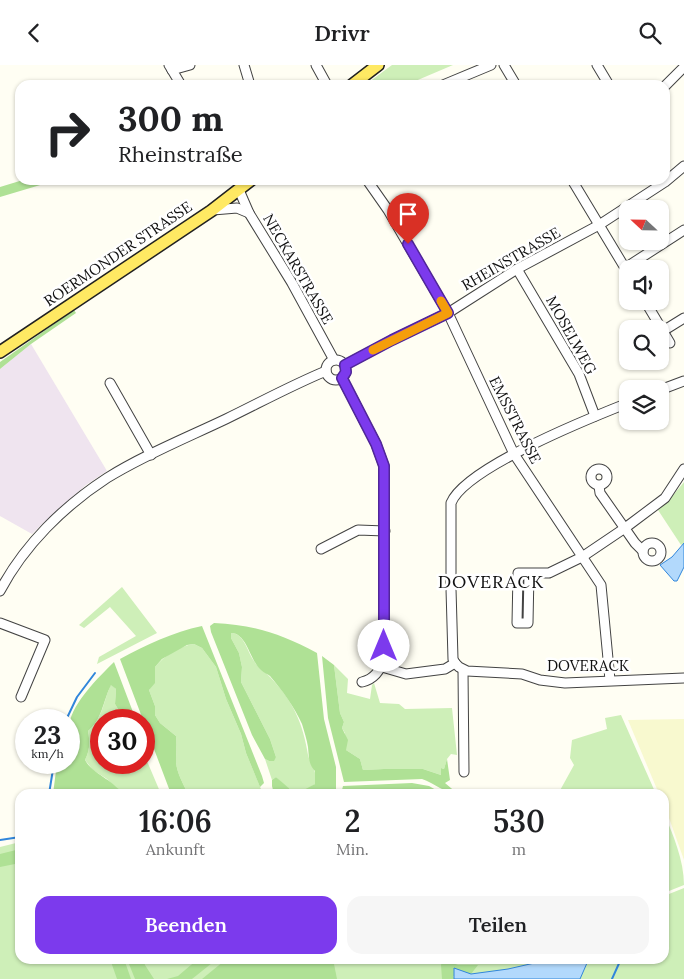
<!DOCTYPE html>
<html lang="de">
<head>
<meta charset="utf-8">
<style>
  :root { --surface:#fff; --page:#f6f6f6; --text:#202124; --muted:#757577; --accent:#7c3aed }
  body { margin:0; font-family:Lora,serif; background:var(--page); color:var(--text); height:100vh; display:flex; flex-direction:column; font-size:19px; white-space:nowrap }
  * { box-sizing:border-box; margin:0 }
  p { font-size:16px; color:var(--muted) }
  .icon { flex:none; width:28px; height:28px; fill:none; stroke:currentColor; stroke-width:2; stroke-linecap:round; stroke-linejoin:round }
  .map { position:relative; flex:1; overflow:hidden }
  .side { position:absolute; left:15px; top:724px; width:654px; height:175px; display:flex; flex-direction:column; background:var(--surface); border-radius:15px; box-shadow:0 1px 4px #0004 }
  .side>* { flex:none }
  .guide { position:absolute; left:15px; top:15px; width:655px; height:105px; border-radius:15px; box-shadow:0 1px 4px #0004; background:#fff; color:var(--text); overflow:hidden }
  .needle { width:32px; rotate:292deg }
  .controls { position:absolute; left:619px; top:135px; display:grid; gap:10px }
  .controls a { display:grid; place-items:center; width:50px; height:50px; border-radius:10px; background:var(--surface); box-shadow:0 1px 4px #0004; font-size:25px }
  .speed { position:absolute; left:15px; top:644px; display:flex; gap:10px; font-size:25px; font-weight:700; text-align:center }
  .speed>* { display:grid; place-content:center; width:65px; height:65px; border-radius:50%; background:var(--surface); box-shadow:0 1px 4px #0004; line-height:1 }
  .speed small { font-size:12px; font-weight:400 }
  .speed .limit { border:8px solid #d22; background:#fff; color:#111 }
  .pin { position:absolute; display:grid; place-items:center; width:42px; height:42px; color:#fff; margin:-51px -21px; border-radius:50% 50% 50% 0; rotate:-45deg; box-shadow:0 0 5px #0007 }
  .pin .icon { rotate:45deg }
  .me { position:absolute; width:55px; margin:-28px; rotate:0deg; stroke-linejoin:round; filter:drop-shadow(0 0 4px #0008) }
  .turn { display:flex; align-items:center; gap:18px; height:105px; padding:0 20px; font-size:22px }
  .turn .icon { width:65px; height:65px; stroke-width:2.5 }
  .turn b { display:block; font-size:35px; line-height:42px }
  .eta { display:flex; justify-content:space-evenly; align-items:center; height:85px; text-align:center }
  .eta b { font-size:30px; font-weight:600; line-height:35px }
  .cta { display:flex; gap:10px; margin-top:auto; padding:10px 20px }
  .cta a { flex:1; height:58px; border-radius:15px; background:var(--accent); color:#fff; font-size:20px; font-weight:600; line-height:58px; text-align:center }
  .cta a+a { background:var(--page); color:var(--text) }
  header { display:flex; justify-content:space-between; align-items:center; height:65px; padding:0 20px; background:var(--surface); font-size:22px; font-weight:600 }
  .map>svg:first-child { display:block }
  .industrial { fill:#efe4ef }
  .farmland { fill:#f8f9cf }
  .green { fill:#ceefb8 }
  .forest { fill:#afe195 }
  .water { fill:#b2d9fc; stroke:#3186db }
  .lines { fill:none; stroke-linecap:round; stroke-linejoin:round }
  .stream { stroke:#3186db; stroke-width:2 }
  .minor-casing { stroke:#434343; stroke-width:11 }
  .major-casing { stroke:#212121; stroke-width:14 }
  .minor { stroke:#fff; stroke-width:9 }
  .major { stroke:#ffe963; stroke-width:11 }
  .route-casing { stroke:#51269a; stroke-width:12 }
  .route { stroke:#7c3aed; stroke-width:9 }
  .slow { stroke:#f59e0b; stroke-width:9 }
  .labels { text-anchor:middle; stroke-width:5; stroke-linejoin:round; paint-order:stroke }
  .street-label { font-size:15px; fill:#101010; stroke:#fff }
  .quarter-label { font-size:18px; letter-spacing:1px; fill:#101010; stroke:#fff }
</style>
</head>
<body>
<header><svg class="icon" aria-label="back" viewBox="0 0 24 24"><path d="M15 5l-7 7 7 7"/></svg>Drivr<svg class="icon" aria-label="search" viewBox="0 0 24 24"><circle cx="10" cy="10" r="6"/><path d="M15 15l6 6"/></svg></header>
<div class="map">
<svg width="684" height="914" viewBox="0 0 684 914">
  <rect width="100%" height="100%" fill="#fffef3"/>
  <polygon class="industrial" points="31,279 107,406 86,420 55,447 32,469 0,451 0,304"/>
  <polygon class="farmland" points="684,654 684,795 664,739 664,729 659,729 628,655"/>
  <g class="green">
    <polygon points="392,0 453,0 406,20 365,20"/>
    <polygon points="684,417 684,478 681,480 658,445 675,428"/>
    <polygon points="122,522 157,568 97,599 99,592 136,571 110,542 84,563 79,560"/>
    <path d="M 231,568 C 244,568 247,586 254,596 C 258,603 265,606 270,612 C 293,636 303,658 308,690 C 309,695 312,699 314,704 C 316,709 315,714 315,719 C 298,732 289,726 276,712 L 272,715 L 265,694 L 269,696 L 276,692 L 270,674 L 241,617 L 242,602 L 239,588 L 231,573 Z"/>
    <path d="M 194,579 L 202,583 L 216,602 L 226,634 L 241,669 L 246,688 L 263,729 L 188,729 C 183,718 176,707 176,695 C 176,687 177,680 176,671 L 160,658 L 155,650 L 155,641 L 149,625 L 155,614 L 155,602 C 164,591 179,581 194,579 Z"/>
    <polygon points="334,600 348,614 347,628 370,634 372,620 374,618 380,638 399,639 405,644 452,643 457,690 451,689 447,694 444,704 441,703 441,710 423,704 384,704 363,705 360,694 346,685 345,668 342,663 344,657 340,648"/>
    <path d="M 111,619 L 116,624 L 115,639 L 118,644 L 130,649 L 132,655 L 101,655 L 101,698 L 144,698 L 144,689 L 161,729 L 130,729 L 118,725 L 107,714 L 93,705 L 85,695 C 90,685 90,677 88,666 C 102,655 104,635 111,619 Z"/>
    <polygon points="621,650 656,729 558,729 574,700 570,693 572,675 607,664 605,653"/>
    <path d="M 664,748 C 673,770 684,795 684,820 L 664,828 Z"/>
    <polygon points="20,777 20,894 664,894 664,831 684,823 684,914 0,914 0,782"/>
  </g>
  <g class="forest">
    <polygon points="23,115 57,115 0,132 0,122"/>
    <polygon points="74,245 76,248 31,279 0,304 0,297"/>
    <path d="M 214,558 C 255,560 281,569 317,588 L 324,654 L 336,702 L 336,729 L 274,729 L 272,721 L 272,715 L 276,712 L 291,725 L 300,727 L 315,719 L 315,706 C 308,699 309,691 308,682 C 307,675 304,666 302,659 C 295,643 282,625 270,611 C 268,609 264,608 261,605 C 250,596 247,568 231,568 L 231,573 L 239,588 L 242,602 L 241,617 L 270,674 L 276,692 L 274,696 L 269,696 L 265,694 L 252,670 L 211,567 L 210,561 Z"/>
    <path d="M 202,561 L 262,711 L 264,718 L 260,722 L 246,688 L 241,669 L 226,634 L 216,602 L 202,583 L 194,579 L 187,580 L 162,594 L 155,602 L 155,618 L 149,625 L 155,641 L 155,650 L 160,658 L 176,671 C 177,680 176,687 176,695 C 176,707 183,718 188,729 L 171,729 L 120,594 C 146,580 173,567 202,561 Z"/>
    <path d="M 322,591 L 334,600 L 340,648 L 344,657 L 342,663 L 348,675 L 346,685 L 360,694 L 363,705 L 384,704 L 423,704 L 441,710 L 441,703 L 444,704 L 447,694 L 450,715 L 445,718 L 458,729 C 446,729 434,718 422,714 L 344,717 L 328,653 Z"/>
    <path d="M 114,597 L 136,655 L 132,655 L 130,649 L 118,644 L 115,639 L 116,624 L 111,620 C 103,636 102,655 88,666 C 90,677 90,685 85,695 C 90,704 98,708 106,714 C 116,720 116,725 130,729 L 53,729 L 57,698 L 69,698 C 69,686 66,670 69,659 C 74,636 98,613 114,597 Z"/>
    <polygon points="412,718 429,721 443,729 428,729 417,724 403,724 394,729 380,726 376,729 341,729 343,721"/>
    <polygon points="20,784 20,798 0,802 0,789"/>
    <polygon points="110,894 124,894 131,914 117,914"/>
    <polygon points="127,894 143,894 145,900 154,914 135,914"/>
    <polygon points="198,894 217,894 192,914 167,914 178,911"/>
    <polygon points="241,894 333,894 337,914 202,914 224,896"/>
    <polygon points="443,894 458,900 478,900 471,909 453,911 454,914 442,914 441,900"/>
  </g>
  <g class="water">
    <polygon points="684,478 684,502 677,516 674,516 660,500 672,492"/>
    <polygon points="552,894 584,894 587,898 580,914 454,914 454,903 471,909 508,904"/>
  </g>
  <g class="lines">
    <g class="stream">
      <polyline points="66,655 77,632 95,608"/>
      <polyline points="49,729 54,698"/>
      <polyline points="0,775 20,772"/>
      <polyline points="612,914 621,894"/>
    </g>
    <g class="minor-casing">
      <g id="minor">
        <polyline points="169,0 181,20"/>
        <polyline points="244,0 250,20"/>
        <polyline points="316,0 327,20"/>
        <polyline points="504,0 516,20"/>
        <polyline points="597,0 609,20"/>
        <polyline points="172,5 190,0"/>
        <polyline points="443,20 491,0"/>
        <polyline points="665,21 684,2"/>
        <polyline points="367,115 388,145 448,248 514,389 601,520 610,615"/>
        <polyline points="572,115 628,208"/>
        <polyline points="239,125 249,148 292,218 334,295"/>
        <polyline points="213,145 237,143 249,148"/>
        <polyline points="625,203 684,165"/>
        <polyline points="517,204 579,309 595,351"/>
        <polyline points="645,236 670,278"/>
        <polyline points="663,266 684,253"/>
        <circle cx="336" cy="305" r="10"/>
        <polyline points="345,300 392,275 448,248 517,204 599,160 665,117 684,101"/>
        <path d="M 342,313 L 376,379 L 384,401 L 384,592 C 381,605 375,614 362,617"/>
        <polyline points="110,318 151,390"/>
        <polyline points="660,325 684,316"/>
        <circle cx="599" cy="412" r="8"/>
        <polyline points="599,421 600,428 635,478 643,486"/>
        <circle cx="652" cy="487" r="9"/>
        <polyline points="321,484 358,465 385,466"/>
        <polyline points="529,508 528,558 517,558 518,508 549,508 582,492 625,463 665,433 684,404"/>
        <path d="M 0,526 C 24,480 64,441 107,413 C 144,390 186,373 226,354 C 259,338 292,320 326,306"/>
        <polyline points="0,558 45,575 21,632"/>
        <path d="M 455,598 L 453,594 L 451,524 L 451,438 C 465,403 590,353 628,338"/>
        <polyline points="455,598 459,602 467,606 522,609 540,615 565,618 684,613"/>
        <polyline points="382,602 406,609 445,604 455,598"/>
        <polyline points="463,605 464,707"/>
      </g>
    </g>
    <g class="major-casing">
      <g id="major">
        <polyline points="352,20 378,0"/>
        <polyline points="0,287 211,146 251,115"/>
      </g>
    </g>
    <use href="#minor" class="minor"/>
    <use href="#major" class="major"/>
  </g>
  <g class="lines">
    <g class="route-casing">
      <polyline id="route" points="384,581 384,401 376,379 342,313 346,307 345,300 392,275 448,248 408,179"/>
    </g>
    <use href="#route" class="route"/>
    <polyline class="slow" points="373,285 448,248 441,236"/>
  </g>
  <g class="labels">
    <g class="street-label">
      <text transform="translate(118 189) rotate(-34)" y="5">ROERMONDER STRASSE</text>
      <text transform="translate(511 194) rotate(-30)" y="5">RHEINSTRASSE</text>
      <text transform="translate(298 204) rotate(60)" y="5">NECKARSTRASSE</text>
      <text transform="translate(571 270) rotate(61)" y="5">MOSELWEG</text>
      <text transform="translate(515 355) rotate(63)" y="5">EMSSTRASSE</text>
      <text x="588" y="606">DOVERACK</text>
    </g>
    <g class="quarter-label">
      <text x="491" y="523">DOVERACK</text>
    </g>
  </g>
</svg>
<div class="controls">
<a><svg class="needle" viewBox="-14 -14 28 28"><path d="M0-13l5 13h-10z" fill="#e53935"/><path d="M0 13l5-13h-10z" fill="#757577"/></svg></a>
<a><svg class="icon" aria-label="sound" viewBox="0 0 24 24"><path d="M4 9h4l5-4v14l-5-4H4zM17 9q2 3 0 6"/></svg></a>
<a><svg class="icon" aria-label="search" viewBox="0 0 24 24"><circle cx="10" cy="10" r="6"/><path d="M15 15l6 6"/></svg></a>
<a><svg class="icon" aria-label="layers" viewBox="0 0 24 24"><path d="M12 4l9 5-9 5-9-5zM3 14l9 5 9-5"/></svg></a>
</div>
<div class="speed"><div>23<small>km/h</small></div><div class="limit">30</div></div>
<div class="pin" style="left:408px;top:179px;background:#d93025"><svg class="icon" aria-label="arrive" viewBox="0 0 24 24"><path d="M6 21V4h12l-3 4 3 4H6"/></svg></div>
<svg class="me" style="left:384px;top:581px" viewBox="-20 -20 40 40"><circle r="19" fill="#fff"/><path d="M0-13L10 11 0 6-10 11z" fill="#7c3aed"/></svg>
<div class="guide">
<div class="turn"><svg class="icon" aria-label="right" viewBox="0 0 24 24"><path d="M7 20v-9h11M14 6l5 5-5 5"/></svg><div><b>300 m</b>Rheinstraße</div></div>
</div>
<section class="side">
<div class="eta">
<div><b>16:06</b><p>Ankunft</p></div>
<div><b>2</b><p>Min.</p></div>
<div><b>530</b><p>m</p></div>
</div>
<div class="cta"><a>Beenden</a><a>Teilen</a></div>
</section>
</div>
</body>
</html>
